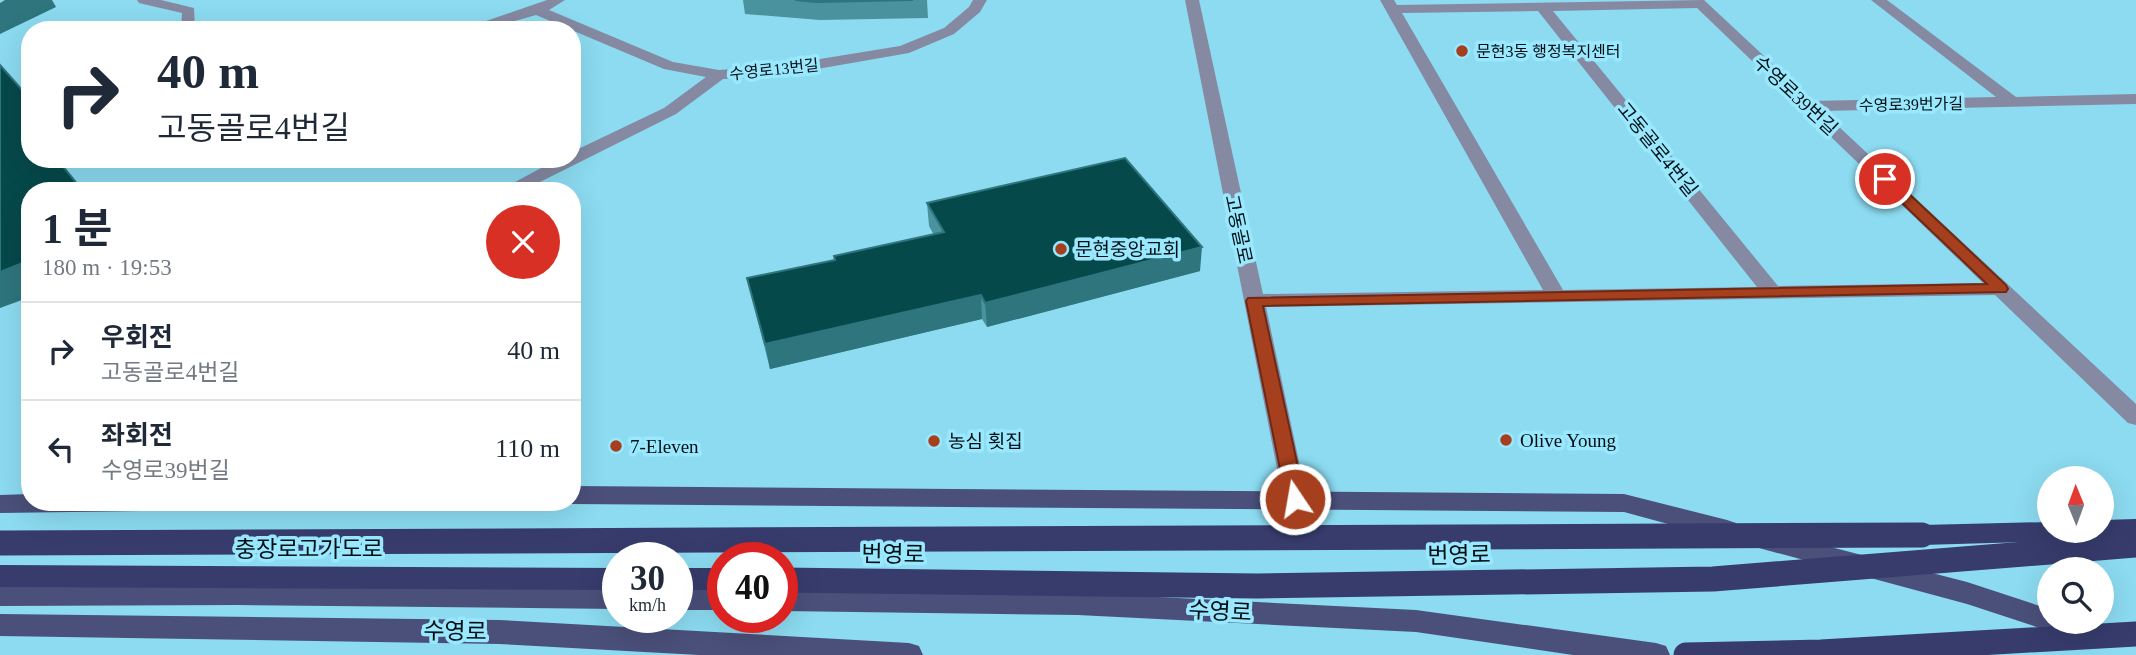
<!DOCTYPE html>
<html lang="ko">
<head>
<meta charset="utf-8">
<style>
  :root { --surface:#fff; --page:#f2f2f3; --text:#1f2937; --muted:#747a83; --line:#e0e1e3 }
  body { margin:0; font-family:"Times New Roman","Noto Sans KR",serif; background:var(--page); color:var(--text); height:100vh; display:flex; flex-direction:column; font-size:26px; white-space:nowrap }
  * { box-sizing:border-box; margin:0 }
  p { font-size:23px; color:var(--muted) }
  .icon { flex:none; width:38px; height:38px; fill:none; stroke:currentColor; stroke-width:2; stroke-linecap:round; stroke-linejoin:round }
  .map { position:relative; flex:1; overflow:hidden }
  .drawer { position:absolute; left:21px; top:182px; width:560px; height:329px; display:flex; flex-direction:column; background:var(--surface); border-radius:28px; box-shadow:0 7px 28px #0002 }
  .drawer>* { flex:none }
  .hud { position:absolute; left:21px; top:21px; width:560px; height:147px; border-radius:28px; box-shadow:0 7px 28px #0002; background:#fff; color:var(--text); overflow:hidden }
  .needle { width:46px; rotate:359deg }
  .fabs { position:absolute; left:2037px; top:466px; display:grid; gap:14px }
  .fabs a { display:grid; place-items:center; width:77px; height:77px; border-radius:50%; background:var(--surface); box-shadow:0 7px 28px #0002; font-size:35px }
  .speed { position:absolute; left:602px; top:542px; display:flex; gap:14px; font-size:35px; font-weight:700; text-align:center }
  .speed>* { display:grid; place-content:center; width:91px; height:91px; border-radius:50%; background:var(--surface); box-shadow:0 7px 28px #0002; line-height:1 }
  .speed small { font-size:18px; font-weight:400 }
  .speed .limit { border:10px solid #d22; background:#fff; color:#111 }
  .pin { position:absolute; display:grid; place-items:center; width:60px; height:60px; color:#fff; margin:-30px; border:4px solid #fff; border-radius:50%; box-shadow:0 2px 7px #0007 }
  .me { position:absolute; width:77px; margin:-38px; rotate:348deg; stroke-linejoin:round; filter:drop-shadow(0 0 5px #0008) }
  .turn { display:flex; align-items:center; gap:24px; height:147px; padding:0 21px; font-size:32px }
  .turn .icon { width:91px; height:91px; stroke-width:2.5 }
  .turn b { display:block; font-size:49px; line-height:60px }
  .round { display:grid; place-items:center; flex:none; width:74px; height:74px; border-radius:37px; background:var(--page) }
  .headline { display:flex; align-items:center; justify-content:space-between; height:119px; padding:0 21px }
  h1 { font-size:42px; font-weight:700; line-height:52px }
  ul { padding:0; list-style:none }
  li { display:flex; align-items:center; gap:21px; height:98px; padding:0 21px; border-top:2px solid var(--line) }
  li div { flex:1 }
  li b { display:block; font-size:26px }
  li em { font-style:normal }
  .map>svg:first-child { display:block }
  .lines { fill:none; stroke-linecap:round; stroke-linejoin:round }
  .minor { fill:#8589a2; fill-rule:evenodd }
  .major { fill:#4b507b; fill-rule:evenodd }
  .highway { fill:#373c6d; fill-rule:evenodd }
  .highway-bridge { stroke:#373c6d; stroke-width:25 }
  .wall { fill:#49929e }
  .shaded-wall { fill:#2e757d }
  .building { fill:#06494b; stroke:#2e757d; stroke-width:2 }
  .route { fill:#a63f1d; stroke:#6c2913; stroke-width:2 }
  .poi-dot { fill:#a63f1d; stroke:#99e8fe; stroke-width:2.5 }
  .labels { text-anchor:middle; stroke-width:7; stroke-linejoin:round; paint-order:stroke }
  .far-poi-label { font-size:16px; fill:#000f15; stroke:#99e8fe; text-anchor:start }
  .far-street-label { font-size:16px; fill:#000f15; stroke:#99e8fe }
  .street-label { font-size:19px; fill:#000f15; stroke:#99e8fe }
  .poi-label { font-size:19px; fill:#000f15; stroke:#99e8fe; text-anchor:start }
  .near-street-label { font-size:23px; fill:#000f15; stroke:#99e8fe }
</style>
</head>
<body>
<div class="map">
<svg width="2136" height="655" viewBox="0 0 2136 655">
  <rect width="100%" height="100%" fill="#8cdbf1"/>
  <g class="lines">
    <g class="minor">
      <polygon points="137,0 161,0 194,8 195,30 181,30 182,13 139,3"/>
      <polygon points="547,0 565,0 549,10 673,62 719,70 777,66 900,46 944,28 969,7 973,0 987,0 980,12 954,34 909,53 777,76 723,79 676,114 522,191 498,191 558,159 572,159 572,152 664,108 706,77 664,69 536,15 484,30 460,30"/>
      <path d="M 1185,0 L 1199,0 L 1263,294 L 1543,290 L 1380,0 L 1394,0 L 1397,5 L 1704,0 L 1812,101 L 1996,97 L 1871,0 L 1887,0 L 2016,97 L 2136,94 L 2136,104 L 1822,111 L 2136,404 L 2136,425 L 2128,423 L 1995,295 L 1266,307 L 1307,499 L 1304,506 L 1295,508 L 1286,506 L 1283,499 ZM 1697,8 L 1983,283 L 1778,286 L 1553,11 ZM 1538,11 L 1757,287 L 1563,290 L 1402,13 Z"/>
    </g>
    <g class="major">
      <polygon points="572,486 1624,494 1727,520 1736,523 1740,530 1736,537 1727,540 1624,512 572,504 566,502 572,502"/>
      <polygon points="30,494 30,502 153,502 150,509 141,511 0,513 0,495"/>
      <polygon points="1768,531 1967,582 2049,609 2049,621 2062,621 2059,628 2049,631 1967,604 1759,548 1755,541 1759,534"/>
      <polygon points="237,583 618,587 618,609 237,605 0,606 0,584"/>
      <rect x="677" y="588" width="46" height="22"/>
      <polygon points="782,589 1078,593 1416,610 1656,643 1666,646 1670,655 1573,655 1416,632 1078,615 782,611"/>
      <polygon points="0,614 499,620 909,643 919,646 923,655 699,655 499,644 0,636"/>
    </g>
    <g class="highway">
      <polygon points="2136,519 2136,539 1922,545 1913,542 1909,535 1913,528 1922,525 2049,522 2049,530 2102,530 2102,520"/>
      <polygon points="0,565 618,568 618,590 0,587"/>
      <rect x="677" y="568" width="46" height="22"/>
    </g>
    <g class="highway-bridge">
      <polyline points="0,543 1922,535"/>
      <polyline points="782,580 1257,586 1713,579 2136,545"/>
      <polyline points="1686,655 1821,652 2136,634"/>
    </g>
  </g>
  <g class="wall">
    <polygon points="743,0 927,0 928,18 820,20 745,14"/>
    <polygon points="927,203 1200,271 987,327 982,319 770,369 747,278 834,260 834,256 934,235 929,226"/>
  </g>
  <g class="shaded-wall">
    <polygon points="5,0 52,0 56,7 0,34 0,3"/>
    <polygon points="53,159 70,159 56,164"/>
    <polygon points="1202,247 1200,271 987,327 985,303"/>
    <polygon points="30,260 30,297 0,308 0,272"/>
    <polygon points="981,295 982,319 770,369 765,344"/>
  </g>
  <g class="building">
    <polygon points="795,0 913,0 817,2"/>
    <polygon points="0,65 30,99 30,159 57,159 83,191 30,191 30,260 0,272"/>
    <polygon points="1125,158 1202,247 985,303 981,295 765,344 747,278 835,260 834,256 944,232 927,203"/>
  </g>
  <polygon class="route" points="1885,175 1890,176 2006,285 2008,289 2006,292 1263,306 1305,499 1302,504 1289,504 1286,499 1246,301 1248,298 1987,284 1880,182 1878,179"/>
  <g class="poi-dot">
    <circle cx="1462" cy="51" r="7"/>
    <circle cx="1061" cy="249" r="7"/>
    <circle cx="1506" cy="440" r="7"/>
    <circle cx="934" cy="441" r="7"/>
    <circle cx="616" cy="446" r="7"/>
  </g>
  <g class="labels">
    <g class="far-poi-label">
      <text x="1476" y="57">문현3동 행정복지센터</text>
    </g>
    <g class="far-street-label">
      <text transform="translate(774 69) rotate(-6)" y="6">수영로13번길</text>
      <text transform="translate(1911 104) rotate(-1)" y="6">수영로39번가길</text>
    </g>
    <g class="street-label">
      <text transform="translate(1796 95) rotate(43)" y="7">수영로39번길</text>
      <text transform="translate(1658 149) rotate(51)" y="7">고동골로4번길</text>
      <text transform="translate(1239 229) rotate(78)" y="7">고동골로</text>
    </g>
    <g class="poi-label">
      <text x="1075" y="256">문현중앙교회</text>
      <text x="1520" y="447">Olive Young</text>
      <text x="948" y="448">농심 횟집</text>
      <text x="630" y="453">7-Eleven</text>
    </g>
    <g class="near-street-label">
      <text x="309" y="557">충장로고가도로</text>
      <text transform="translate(893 554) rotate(1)" y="8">번영로</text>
      <text transform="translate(1459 555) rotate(-1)" y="8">번영로</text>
      <text transform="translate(1220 611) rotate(3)" y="8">수영로</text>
      <text transform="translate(455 631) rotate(1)" y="8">수영로</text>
    </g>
  </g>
</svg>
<div class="fabs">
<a><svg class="needle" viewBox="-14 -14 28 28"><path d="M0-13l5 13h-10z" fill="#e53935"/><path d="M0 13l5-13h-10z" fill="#747a83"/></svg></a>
<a><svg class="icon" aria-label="search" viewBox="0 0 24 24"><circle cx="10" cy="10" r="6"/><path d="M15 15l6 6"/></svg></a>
</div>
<div class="speed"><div>30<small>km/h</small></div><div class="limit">40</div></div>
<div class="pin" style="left:1885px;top:179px;background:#d93025"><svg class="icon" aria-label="arrive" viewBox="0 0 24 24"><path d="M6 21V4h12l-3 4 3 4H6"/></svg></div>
<svg class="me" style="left:1295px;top:499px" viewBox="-20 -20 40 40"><circle r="17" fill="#a63f1d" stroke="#fff" stroke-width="3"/><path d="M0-11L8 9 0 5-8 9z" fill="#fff"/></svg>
<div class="hud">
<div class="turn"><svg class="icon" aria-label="right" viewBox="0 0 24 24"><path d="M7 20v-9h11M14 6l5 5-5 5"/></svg><div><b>40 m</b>고동골로4번길</div></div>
</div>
<section class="drawer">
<div class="headline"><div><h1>1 분</h1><p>180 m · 19:53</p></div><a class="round" style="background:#d93025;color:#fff"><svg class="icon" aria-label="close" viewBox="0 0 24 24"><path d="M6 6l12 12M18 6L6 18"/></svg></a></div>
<ul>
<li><svg class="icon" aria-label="right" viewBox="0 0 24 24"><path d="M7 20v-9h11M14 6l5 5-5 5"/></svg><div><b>우회전</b><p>고동골로4번길</p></div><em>40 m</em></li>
<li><svg class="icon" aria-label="left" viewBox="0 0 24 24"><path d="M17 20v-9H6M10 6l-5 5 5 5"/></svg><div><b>좌회전</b><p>수영로39번길</p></div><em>110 m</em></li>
</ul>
</section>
</div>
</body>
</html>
